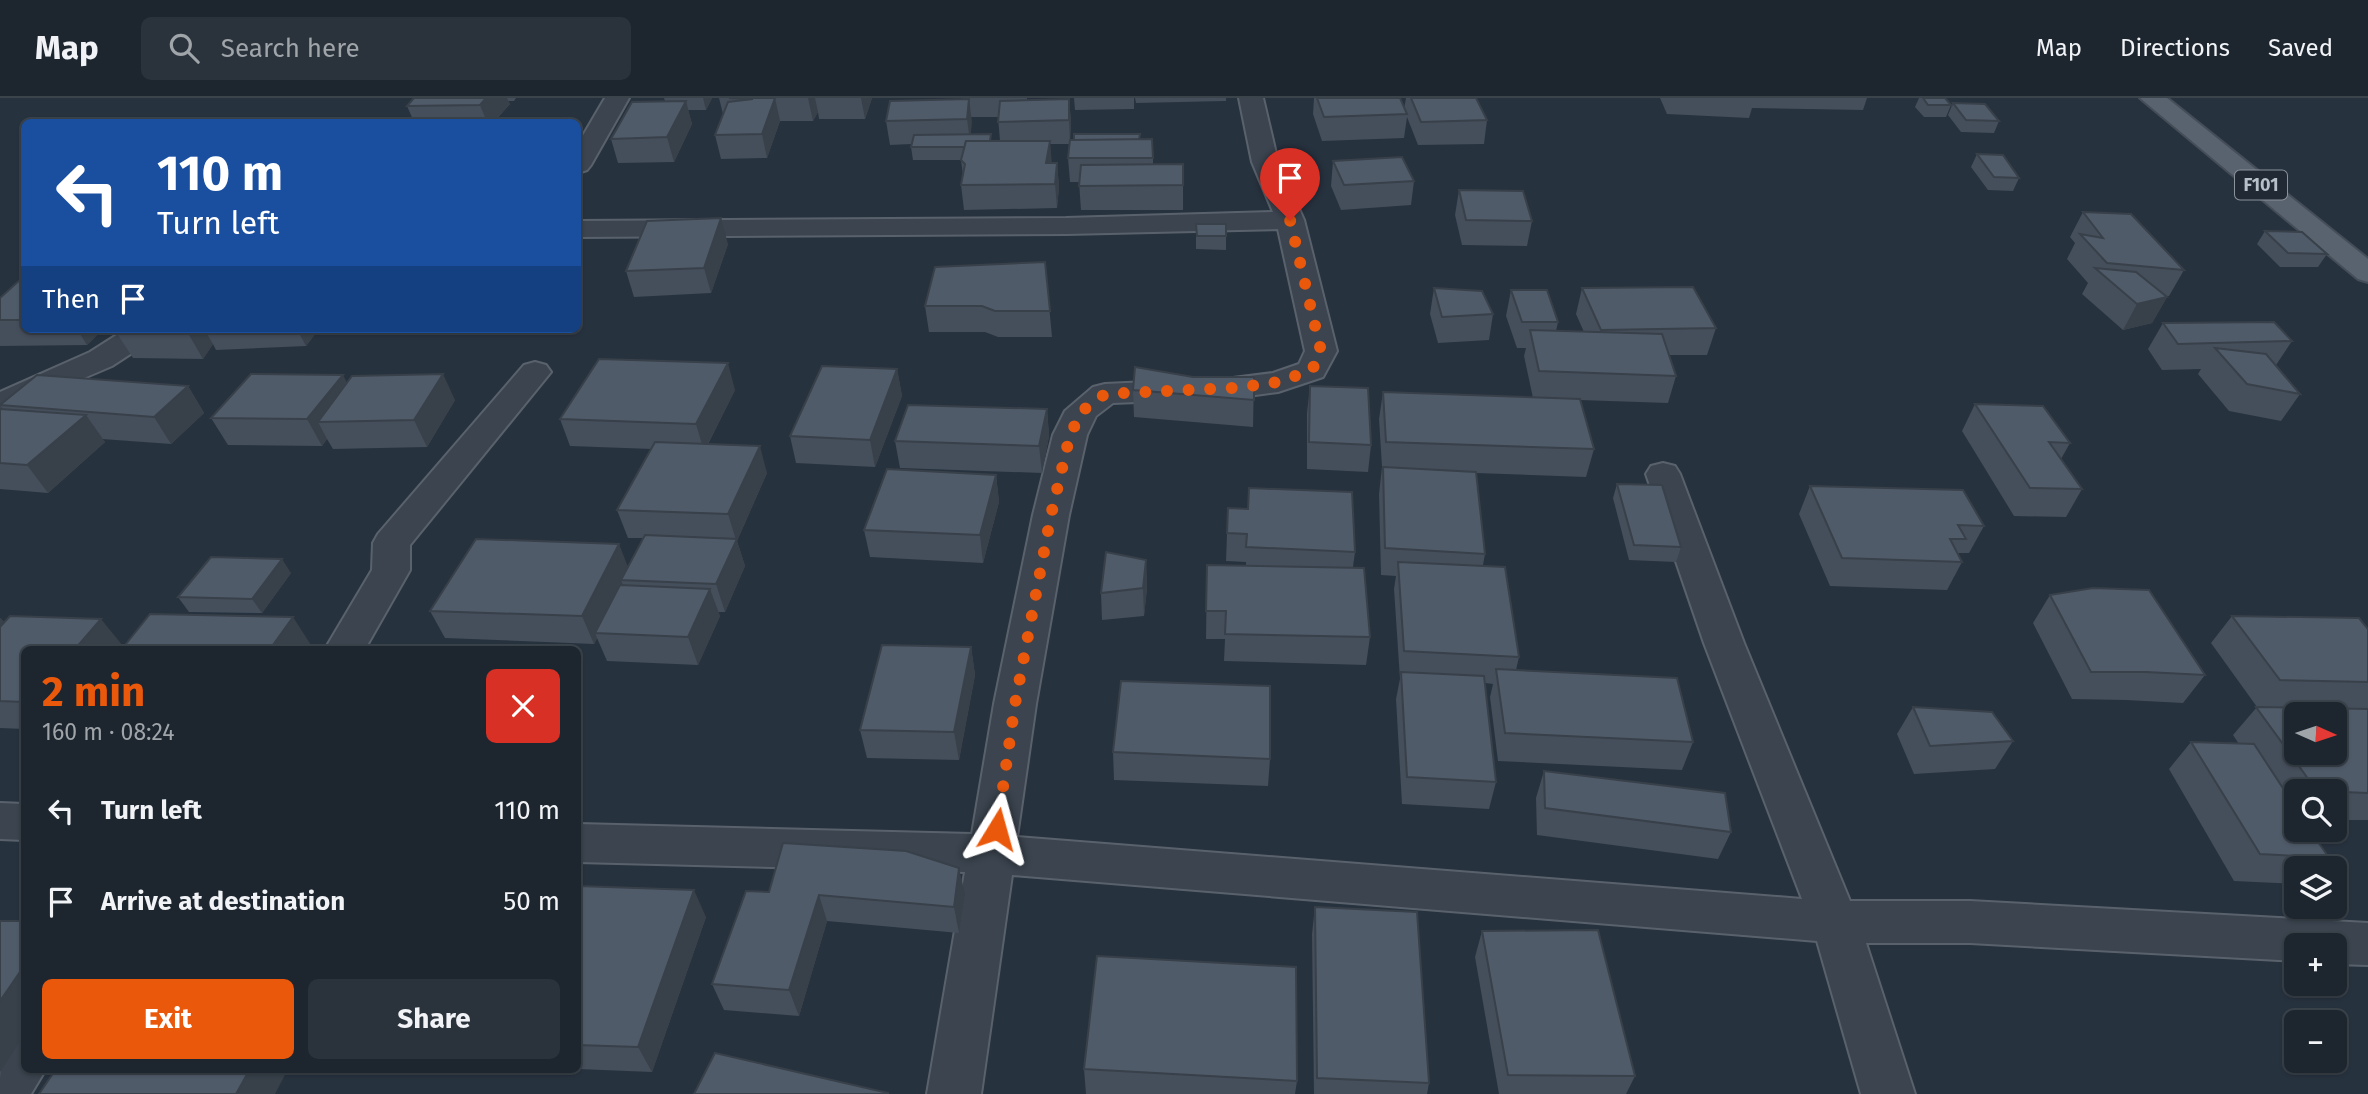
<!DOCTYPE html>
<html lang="en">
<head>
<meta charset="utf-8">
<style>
  :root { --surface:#1d262f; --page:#2a323b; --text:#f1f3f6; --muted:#a0a5aa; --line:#3b434b; --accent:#ea580c }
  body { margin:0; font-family:"Fira Sans",sans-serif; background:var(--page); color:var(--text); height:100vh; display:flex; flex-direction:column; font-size:26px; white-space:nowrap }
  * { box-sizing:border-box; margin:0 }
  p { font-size:23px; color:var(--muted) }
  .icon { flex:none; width:38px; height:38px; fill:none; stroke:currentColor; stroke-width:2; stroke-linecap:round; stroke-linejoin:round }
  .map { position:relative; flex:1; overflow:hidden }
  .drawer { position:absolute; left:21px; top:548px; width:560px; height:427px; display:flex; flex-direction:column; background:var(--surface); border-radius:10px; box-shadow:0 2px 5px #0004,0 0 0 2px var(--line) }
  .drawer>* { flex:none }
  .hud { position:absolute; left:21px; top:21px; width:560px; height:214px; border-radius:10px; box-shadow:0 2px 5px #0004,0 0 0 2px var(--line); background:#1a4fa0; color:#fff; overflow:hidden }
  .needle { width:46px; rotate:93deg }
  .controls { position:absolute; left:2284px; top:604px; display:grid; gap:14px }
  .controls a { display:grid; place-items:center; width:63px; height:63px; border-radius:10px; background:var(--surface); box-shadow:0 2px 5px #0004,0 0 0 2px var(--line); font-size:35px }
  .pin { position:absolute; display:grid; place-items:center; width:60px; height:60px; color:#fff; margin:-72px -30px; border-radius:50% 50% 50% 0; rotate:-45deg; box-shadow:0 0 7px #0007 }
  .pin .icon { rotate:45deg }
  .me { position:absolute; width:77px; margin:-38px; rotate:8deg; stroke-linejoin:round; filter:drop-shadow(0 0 5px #0008) }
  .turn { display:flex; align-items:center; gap:24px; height:147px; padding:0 21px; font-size:32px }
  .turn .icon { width:91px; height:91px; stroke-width:2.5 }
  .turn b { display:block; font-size:49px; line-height:60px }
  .then { display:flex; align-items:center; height:66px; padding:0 21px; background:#0003; gap:14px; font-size:26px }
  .round { display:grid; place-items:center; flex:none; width:74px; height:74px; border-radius:10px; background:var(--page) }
  .headline { display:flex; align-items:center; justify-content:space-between; height:119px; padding:0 21px }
  h1 { font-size:42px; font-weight:700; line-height:52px; color:var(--accent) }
  .action { display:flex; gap:14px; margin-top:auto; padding:14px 21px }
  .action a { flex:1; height:80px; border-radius:10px; background:var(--accent); color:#fff; font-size:28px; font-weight:700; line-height:80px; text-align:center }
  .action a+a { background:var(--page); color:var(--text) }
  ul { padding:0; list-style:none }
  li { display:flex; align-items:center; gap:21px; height:91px; padding:0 21px }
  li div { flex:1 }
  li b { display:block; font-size:26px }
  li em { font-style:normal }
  header { display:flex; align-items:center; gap:42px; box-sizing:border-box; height:98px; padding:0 35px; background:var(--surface); border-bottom:2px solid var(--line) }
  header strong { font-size:33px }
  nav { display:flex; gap:38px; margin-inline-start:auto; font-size:24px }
  .search { width:490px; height:63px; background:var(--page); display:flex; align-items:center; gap:18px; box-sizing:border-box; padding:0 24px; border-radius:10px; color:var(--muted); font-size:26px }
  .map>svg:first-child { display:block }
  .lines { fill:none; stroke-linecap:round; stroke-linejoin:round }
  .minor-casing { stroke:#59626c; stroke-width:4 }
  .primary-casing { stroke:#444d58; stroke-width:4 }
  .minor { fill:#3b444f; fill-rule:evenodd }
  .primary { fill:#59636f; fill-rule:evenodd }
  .wall { fill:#454e5b; fill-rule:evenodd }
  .shaded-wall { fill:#38404a }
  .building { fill:#505b6a; stroke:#38404a; stroke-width:2; fill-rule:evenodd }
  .route { stroke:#ea580c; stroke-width:12; stroke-dasharray:0 21.6 }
  .labels { text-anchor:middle; stroke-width:5; stroke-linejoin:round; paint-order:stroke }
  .shield { fill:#202934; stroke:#8a929c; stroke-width:2 }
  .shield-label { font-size:18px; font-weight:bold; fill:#b7bfc9 }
</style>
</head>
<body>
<header>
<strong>Map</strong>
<div class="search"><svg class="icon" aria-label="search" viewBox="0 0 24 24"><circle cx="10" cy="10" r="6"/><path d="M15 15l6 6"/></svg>Search here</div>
<nav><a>Map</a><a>Directions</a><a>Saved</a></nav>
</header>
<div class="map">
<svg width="2368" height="996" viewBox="0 0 2368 996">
  <rect width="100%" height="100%" fill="#27323f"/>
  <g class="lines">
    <g class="minor-casing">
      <g id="minor">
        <polygon points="605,0 629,0 591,67 587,72 578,75 578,46"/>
        <polygon points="1239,0 1263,0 1278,64 1304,122 1337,253 1323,279 1278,294 1233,300 1113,305 1096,318 1087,337 1069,417 1036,606 1017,739 1802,801 1704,545 1646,376 1651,368 1663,365 1675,368 1680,376 1744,545 1850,803 1970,803 2368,825 2368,867 2334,866 2334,847 2296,847 2296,863 1970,845 1866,845 1915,996 1861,996 1817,843 1012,777 981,996 927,996 965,774 578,764 578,726 972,736 994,606 1033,417 1053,337 1065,313 1093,289 1105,286 1233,280 1273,275 1299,266 1305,253 1278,131 1066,136 578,139 578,123 1066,120 1273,114 1252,64"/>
        <polygon points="126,231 162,231 158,238 112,268 0,316 0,294 90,254"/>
        <polygon points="535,264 546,267 551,274 410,447 410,472 365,551 325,551 372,472 373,445 378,436 524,267"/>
        <polygon points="0,705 24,706 24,742 0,741"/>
        <path d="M 24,937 L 24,971 L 46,971 L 31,996 L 0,996 C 0,965 0,949 24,937 Z"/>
      </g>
    </g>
    <g class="primary-casing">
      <polygon id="primary" points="2140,0 2167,0 2368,161 2368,184 2358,181"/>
    </g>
    <use href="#minor" class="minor"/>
    <use href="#primary" class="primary"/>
  </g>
  <g class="wall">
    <polygon points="414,0 516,0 514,3 508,3 510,6 494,24 414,24 407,8"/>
    <polygon points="664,0 712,0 706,12 688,12 692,26 674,64 618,65 611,41 665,3"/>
    <polygon points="719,0 872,0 865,21 819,21 818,14 813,23 780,23 767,60 721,61 715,37 723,16"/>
    <path d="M 963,0 L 1027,0 L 1027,2 L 1069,1 L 1071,24 L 1070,42 L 1140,42 L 1153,60 L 1153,66 L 1183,66 L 1183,112 L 1081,112 L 1079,84 L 1070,84 L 1068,60 L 1070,46 L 1050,46 L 1051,65 L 1057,65 L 1059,89 L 1057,110 L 964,112 L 961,87 L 963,77 L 961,62 L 913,62 L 911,49 L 912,46 L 890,47 L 886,23 L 963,1 ZM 971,19 L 998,19 L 1000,43 L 992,43 L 971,36 Z"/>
    <polygon points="1074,0 1134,0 1134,11 1075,12"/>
    <polygon points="1135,0 1226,0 1226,3 1136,5"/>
    <polygon points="1314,0 1400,0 1404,11 1406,0 1476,0 1487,22 1484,46 1418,47 1407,19 1404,40 1322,43 1313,16"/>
    <polygon points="1660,0 1867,0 1863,12 1752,10 1749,20 1667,16"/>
    <polygon points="1919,0 1945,0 1951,7 1946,19 1924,19 1915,9"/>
    <polygon points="1953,5 1999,23 1994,35 1961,34 1948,17"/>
    <polygon points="1977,56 2019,80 2013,93 1988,92 1971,69"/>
    <polygon points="1333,63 1414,83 1411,107 1341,112 1331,88"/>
    <polygon points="1459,92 1532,123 1527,148 1462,147 1455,117"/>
    <polygon points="2083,114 2184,172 2169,198 2166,198 2167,199 2152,225 2123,232 2082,196 2088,185 2067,161 2075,145 2070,139"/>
    <polygon points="1196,126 1226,138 1226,152 1196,151"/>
    <polygon points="2265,133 2327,156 2318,169 2280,169 2257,146"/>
    <polygon points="728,146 711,195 634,199 626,173"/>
    <polygon points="1045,164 1052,239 998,239 985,234 929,234 925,208"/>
    <polygon points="24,181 24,231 103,231 87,247 0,248 0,200"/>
    <polygon points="1434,190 1493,216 1489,242 1438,245 1430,216"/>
    <polygon points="1582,190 1716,230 1707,257 1669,257 1676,278 1668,305 1580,302 1594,351 1586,379 1476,375 1485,456 1483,467 1519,559 1516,572 1693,644 1682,672 1498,663 1490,599 1493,586 1485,585 1496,684 1489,711 1402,706 1396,601 1400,581 1394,491 1396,478 1381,477 1379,396 1382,369 1379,321 1383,294 1533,300 1524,258 1526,250 1517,250 1506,218 1511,192 1558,224 1556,233 1584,234 1576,216"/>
    <polygon points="2163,225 2292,243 2276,267 2300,296 2281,323 2229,313 2198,276 2201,271 2162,272 2148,251"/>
    <polygon points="119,231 319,231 306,248 216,252 213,246 203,261 133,260 116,234"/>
    <polygon points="897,271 902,298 875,369 796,365 790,338"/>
    <polygon points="1193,279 1254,279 1253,329 1134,319 1133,292"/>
    <polygon points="347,284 455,302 427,349 333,351 327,341 322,348 228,347 211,320"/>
    <polygon points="188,288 204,315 171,346 102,341 105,344 48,395 0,391 0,311 3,311 0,307"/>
    <polygon points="1310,288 1371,347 1368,374 1307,371 1307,315"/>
    <polygon points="735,292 708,346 767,375 737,443 745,468 725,514 718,514 720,518 698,567 607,563 597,540 594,546 445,540 430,513 628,469 644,440 628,440 617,412 652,351 570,348 560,321"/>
    <polygon points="1975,306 2070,345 2061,361 2082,391 2066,419 2014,418 1962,333"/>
    <polygon points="1047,311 1049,338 1042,375 900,370 895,343"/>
    <polygon points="996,377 999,404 983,465 870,459 864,432"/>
    <polygon points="1617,386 1681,449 1676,464 1629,462 1613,400"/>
    <polygon points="1810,388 1984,428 1969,455 1959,455 1958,456 1962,464 1947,492 1830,488 1799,416"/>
    <polygon points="1228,410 1355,454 1353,469 1370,539 1366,567 1224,563 1225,541 1206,541 1207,467 1246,467 1246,464 1226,463"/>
    <polygon points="1146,462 1147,490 1144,518 1102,522 1101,495"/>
    <polygon points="291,475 262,515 189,514 178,499"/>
    <polygon points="2050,497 2205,577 2183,605 2126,602 2072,601 2033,525"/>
    <polygon points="2232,518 2368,531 2368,722 2334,722 2334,693 2296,693 2296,732 2329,760 2318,770 2296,770 2296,786 2234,783 2169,671 2191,644 2239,646 2233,637 2257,609 2211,545"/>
    <polygon points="0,520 4,524 123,548 120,551 24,551 24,631 0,630"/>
    <polygon points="971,549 975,577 959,662 867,660 860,632"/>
    <polygon points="1913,609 2013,643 1995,671 1914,676 1897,636"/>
    <polygon points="1113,654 1270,661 1268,688 1114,682"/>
    <polygon points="1544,673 1731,734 1718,761 1537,737 1536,700"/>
    <polygon points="578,788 706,819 652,974 578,971"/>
    <polygon points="769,794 965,797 959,835 827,823 799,918 724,912 712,886"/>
    <polygon points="1315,809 1429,985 1427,996 1314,996 1312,836"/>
    <polygon points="1482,833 1635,978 1626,996 1499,996 1475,859"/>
    <polygon points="1084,971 1297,983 1295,996 1086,996"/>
  </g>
  <g class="shaded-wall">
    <polygon points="486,0 507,0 510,6 494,24 487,24 480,7"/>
    <polygon points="703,0 712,0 706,12"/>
    <polygon points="775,0 780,23 767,60 762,36"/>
    <polygon points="808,0 815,0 818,14 813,23"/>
    <polygon points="861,0 872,0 865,21"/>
    <polygon points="969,1 972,24 970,44 967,21"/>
    <polygon points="1069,1 1071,24 1070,46 1069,22"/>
    <polygon points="686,3 692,26 674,64 667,39"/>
    <polygon points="1050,43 1052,67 1046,65"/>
    <polygon points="1057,65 1059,89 1057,110 1055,86"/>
    <polygon points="721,120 728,146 711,195 704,170"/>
    <polygon points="2167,199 2152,225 2123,232 2137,206"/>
    <polygon points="77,231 103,231 87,247"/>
    <polygon points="190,231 204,231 213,246 203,261 188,235"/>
    <polygon points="297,231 319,231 306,248"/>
    <polygon points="728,265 735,292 704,353 696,326"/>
    <polygon points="897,271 902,298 875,369 870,342"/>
    <polygon points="443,276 455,302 427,349 414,322"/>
    <polygon points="343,277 357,304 318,324 327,341 322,348 307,321"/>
    <polygon points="188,288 204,315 171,346 154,319"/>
    <polygon points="1047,311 1049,338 1042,375 1039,348"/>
    <polygon points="86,317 105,344 48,395 27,367"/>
    <polygon points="760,348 767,375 737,443 745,468 725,514 716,486 736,442 728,416"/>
    <polygon points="996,377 999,404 983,465 980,437"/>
    <polygon points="619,446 630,474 621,482 623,487 595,535 597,540 594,546 582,518"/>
    <polygon points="282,461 291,475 262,515 252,501"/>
    <polygon points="1146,462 1147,490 1144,518 1143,490"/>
    <polygon points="710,491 720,518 698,567 688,539"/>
    <polygon points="293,519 311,547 307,551 270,551"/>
    <polygon points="0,520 8,529 0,537"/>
    <polygon points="101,521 123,548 120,551 75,551"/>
    <polygon points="971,549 975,577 959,662 954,634"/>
    <polygon points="959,770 965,797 959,835 954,809"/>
    <polygon points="694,792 706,819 652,974 638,949"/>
    <polygon points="819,797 827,823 799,918 789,892"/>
    <polygon points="24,868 24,937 0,974 0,903"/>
    <polygon points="250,971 288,971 275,996 236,996"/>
  </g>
  <g class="building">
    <polygon points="414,0 486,0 480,7 407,8"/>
    <polygon points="729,0 775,0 762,36 715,37 728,4 753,1"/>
    <polygon points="1317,0 1400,0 1407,16 1324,19"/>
    <polygon points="1411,0 1476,0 1487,22 1421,24"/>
    <polygon points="1923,0 1945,0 1951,7 1928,7"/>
    <polygon points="969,1 967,21 886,23 890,3"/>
    <polygon points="1069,1 1069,22 998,24 1000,3"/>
    <polygon points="686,3 667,39 611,41 632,4"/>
    <polygon points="1953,5 1985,6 1999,23 1966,22"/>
    <polygon points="991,36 990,43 966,43 965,49 911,49 914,37"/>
    <polygon points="1074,36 1140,36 1139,42 1074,42"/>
    <polygon points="1152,41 1153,60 1068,60 1070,42"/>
    <polygon points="966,43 1050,43 1046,65 1057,65 1055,86 961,87 965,66 961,62"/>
    <polygon points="1977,56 2003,57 2019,80 1994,79"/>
    <polygon points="1402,59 1414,83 1344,87 1333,63"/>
    <polygon points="1183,66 1183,87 1079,88 1081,67"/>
    <polygon points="1459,92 1523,93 1532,123 1466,122"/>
    <polygon points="2083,114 2131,116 2184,172 2107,165 2080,136 2103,140"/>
    <polygon points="721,120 704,170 626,173 647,123"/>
    <polygon points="1196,126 1226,126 1226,138 1197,138"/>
    <polygon points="2265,133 2302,134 2327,156 2288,155"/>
    <polygon points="1045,164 1050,213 995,213 982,208 925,208 935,169"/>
    <polygon points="2095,170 2136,174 2167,199 2137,206"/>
    <polygon points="21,181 24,181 24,222 0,222 0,200"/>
    <polygon points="1693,189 1716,230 1601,232 1582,190"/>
    <polygon points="1434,190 1482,193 1493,216 1442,219"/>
    <polygon points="1511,192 1547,192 1558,224 1522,224"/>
    <polygon points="2274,224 2292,243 2178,246 2163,225"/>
    <polygon points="119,231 190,231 188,235 116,234"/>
    <polygon points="1530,232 1662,236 1676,278 1539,273"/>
    <polygon points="2215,250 2266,256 2300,296 2247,286"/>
    <polygon points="599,261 728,265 696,326 560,321"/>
    <polygon points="822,268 897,271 870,342 790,338"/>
    <polygon points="1135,269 1193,279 1254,279 1254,302 1133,292"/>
    <polygon points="251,276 343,277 307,321 211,320"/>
    <polygon points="443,276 414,322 318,324 352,278"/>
    <polygon points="37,277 188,288 154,319 0,307"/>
    <polygon points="1310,288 1368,290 1371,347 1309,344"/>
    <polygon points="1383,294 1580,301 1594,351 1386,344"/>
    <polygon points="1975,306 2043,308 2070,345 2049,344 2082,391 2030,390"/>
    <polygon points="908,307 1047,311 1039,348 895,343"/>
    <polygon points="0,311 86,317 27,367 0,365"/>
    <polygon points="655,344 760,348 728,416 617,412"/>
    <polygon points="1383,369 1476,374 1485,456 1385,450"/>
    <polygon points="887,371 996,377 980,437 864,432"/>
    <polygon points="1617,386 1662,387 1681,449 1634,447"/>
    <polygon points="1810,388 1963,392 1984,428 1958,427 1966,441 1950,441 1962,464 1842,460"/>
    <polygon points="1249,390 1352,394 1355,454 1246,449 1247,436 1227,435 1228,410 1248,411"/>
    <polygon points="645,437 737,441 716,486 621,482"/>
    <polygon points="476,441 619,446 582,518 430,513"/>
    <polygon points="1106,454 1146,462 1143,490 1101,495"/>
    <polygon points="211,459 282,461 252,501 178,499"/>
    <polygon points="1398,464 1505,469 1519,559 1404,553"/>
    <polygon points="1207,467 1364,470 1370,539 1225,536 1226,513 1206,513"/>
    <polygon points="620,487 710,491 688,539 595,535"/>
    <polygon points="2093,490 2149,492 2205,577 2146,574 2091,574 2050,497"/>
    <polygon points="150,516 293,519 270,551 122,551"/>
    <polygon points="10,518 101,521 75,551 24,551 24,604 0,603 0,529"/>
    <polygon points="2232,518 2359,520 2368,531 2368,584 2280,582"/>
    <polygon points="882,547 971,549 954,634 860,632"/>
    <polygon points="1496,571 1677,580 1693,644 1505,635"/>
    <polygon points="1401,574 1484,578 1496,684 1407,679"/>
    <polygon points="1121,583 1270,588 1270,661 1113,654"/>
    <polygon points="1913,609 1992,614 2013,643 1930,648"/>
    <path d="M 2256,609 L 2368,611 L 2368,695 L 2317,693 ZM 2296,616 L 2334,616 L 2334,654 L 2296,654 Z"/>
    <polygon points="2191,644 2254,646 2296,710 2296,732 2310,732 2329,760 2260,756"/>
    <polygon points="1544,673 1725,695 1731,734 1545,710"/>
    <polygon points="783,745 906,753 959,770 954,809 819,797 789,892 712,886 746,793 769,794"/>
    <polygon points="578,788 694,792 638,949 578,947"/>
    <polygon points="1315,809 1417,814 1429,985 1317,980"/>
    <polygon points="0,823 24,823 24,868 0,903"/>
    <polygon points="1598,832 1635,978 1508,977 1482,833"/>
    <polygon points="1097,858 1296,869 1297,983 1084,971"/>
    <polygon points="715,955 888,995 888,996 694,996"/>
    <polygon points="56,971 250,971 236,996 39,996"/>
  </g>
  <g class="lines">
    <polyline class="route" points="997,731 1015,606 1051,417 1070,337 1082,313 1105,296 1234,290 1278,284 1312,272 1321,253 1290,122"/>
  </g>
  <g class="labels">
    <rect class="shield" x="2235" y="72.5" width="52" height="29" rx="5"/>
    <g class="shield-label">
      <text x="2261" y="93">F101</text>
    </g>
  </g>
</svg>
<div class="controls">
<a><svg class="needle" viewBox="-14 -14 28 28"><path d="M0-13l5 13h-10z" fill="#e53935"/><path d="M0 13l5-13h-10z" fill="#a0a5aa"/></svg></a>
<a><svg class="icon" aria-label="search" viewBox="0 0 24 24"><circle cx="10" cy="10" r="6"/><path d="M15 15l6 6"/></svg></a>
<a><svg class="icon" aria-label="layers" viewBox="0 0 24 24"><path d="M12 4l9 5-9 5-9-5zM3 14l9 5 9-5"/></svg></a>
<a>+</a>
<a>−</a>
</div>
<div class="pin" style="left:1290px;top:122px;background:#d93025"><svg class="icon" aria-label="arrive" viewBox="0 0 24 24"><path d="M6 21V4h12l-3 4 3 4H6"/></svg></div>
<svg class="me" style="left:997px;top:731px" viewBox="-20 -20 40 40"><path d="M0-17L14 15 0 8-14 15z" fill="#ea580c" stroke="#fff" stroke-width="4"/></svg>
<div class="hud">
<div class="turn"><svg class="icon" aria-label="left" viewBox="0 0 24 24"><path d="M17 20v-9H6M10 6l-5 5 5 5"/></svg><div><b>110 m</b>Turn left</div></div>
<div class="then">Then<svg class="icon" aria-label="arrive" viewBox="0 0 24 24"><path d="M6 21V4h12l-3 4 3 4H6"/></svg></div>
</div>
<section class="drawer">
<div class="headline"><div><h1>2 min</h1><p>160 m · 08:24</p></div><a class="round" style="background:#d93025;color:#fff"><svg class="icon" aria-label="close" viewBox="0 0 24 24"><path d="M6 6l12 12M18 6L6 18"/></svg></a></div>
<ul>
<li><svg class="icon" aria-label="left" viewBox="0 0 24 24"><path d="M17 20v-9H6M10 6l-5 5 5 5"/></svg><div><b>Turn left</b></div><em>110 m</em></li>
<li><svg class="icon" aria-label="arrive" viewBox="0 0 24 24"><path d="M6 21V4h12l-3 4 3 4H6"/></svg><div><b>Arrive at destination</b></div><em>50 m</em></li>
</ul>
<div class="action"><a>Exit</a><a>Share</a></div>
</section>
</div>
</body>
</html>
